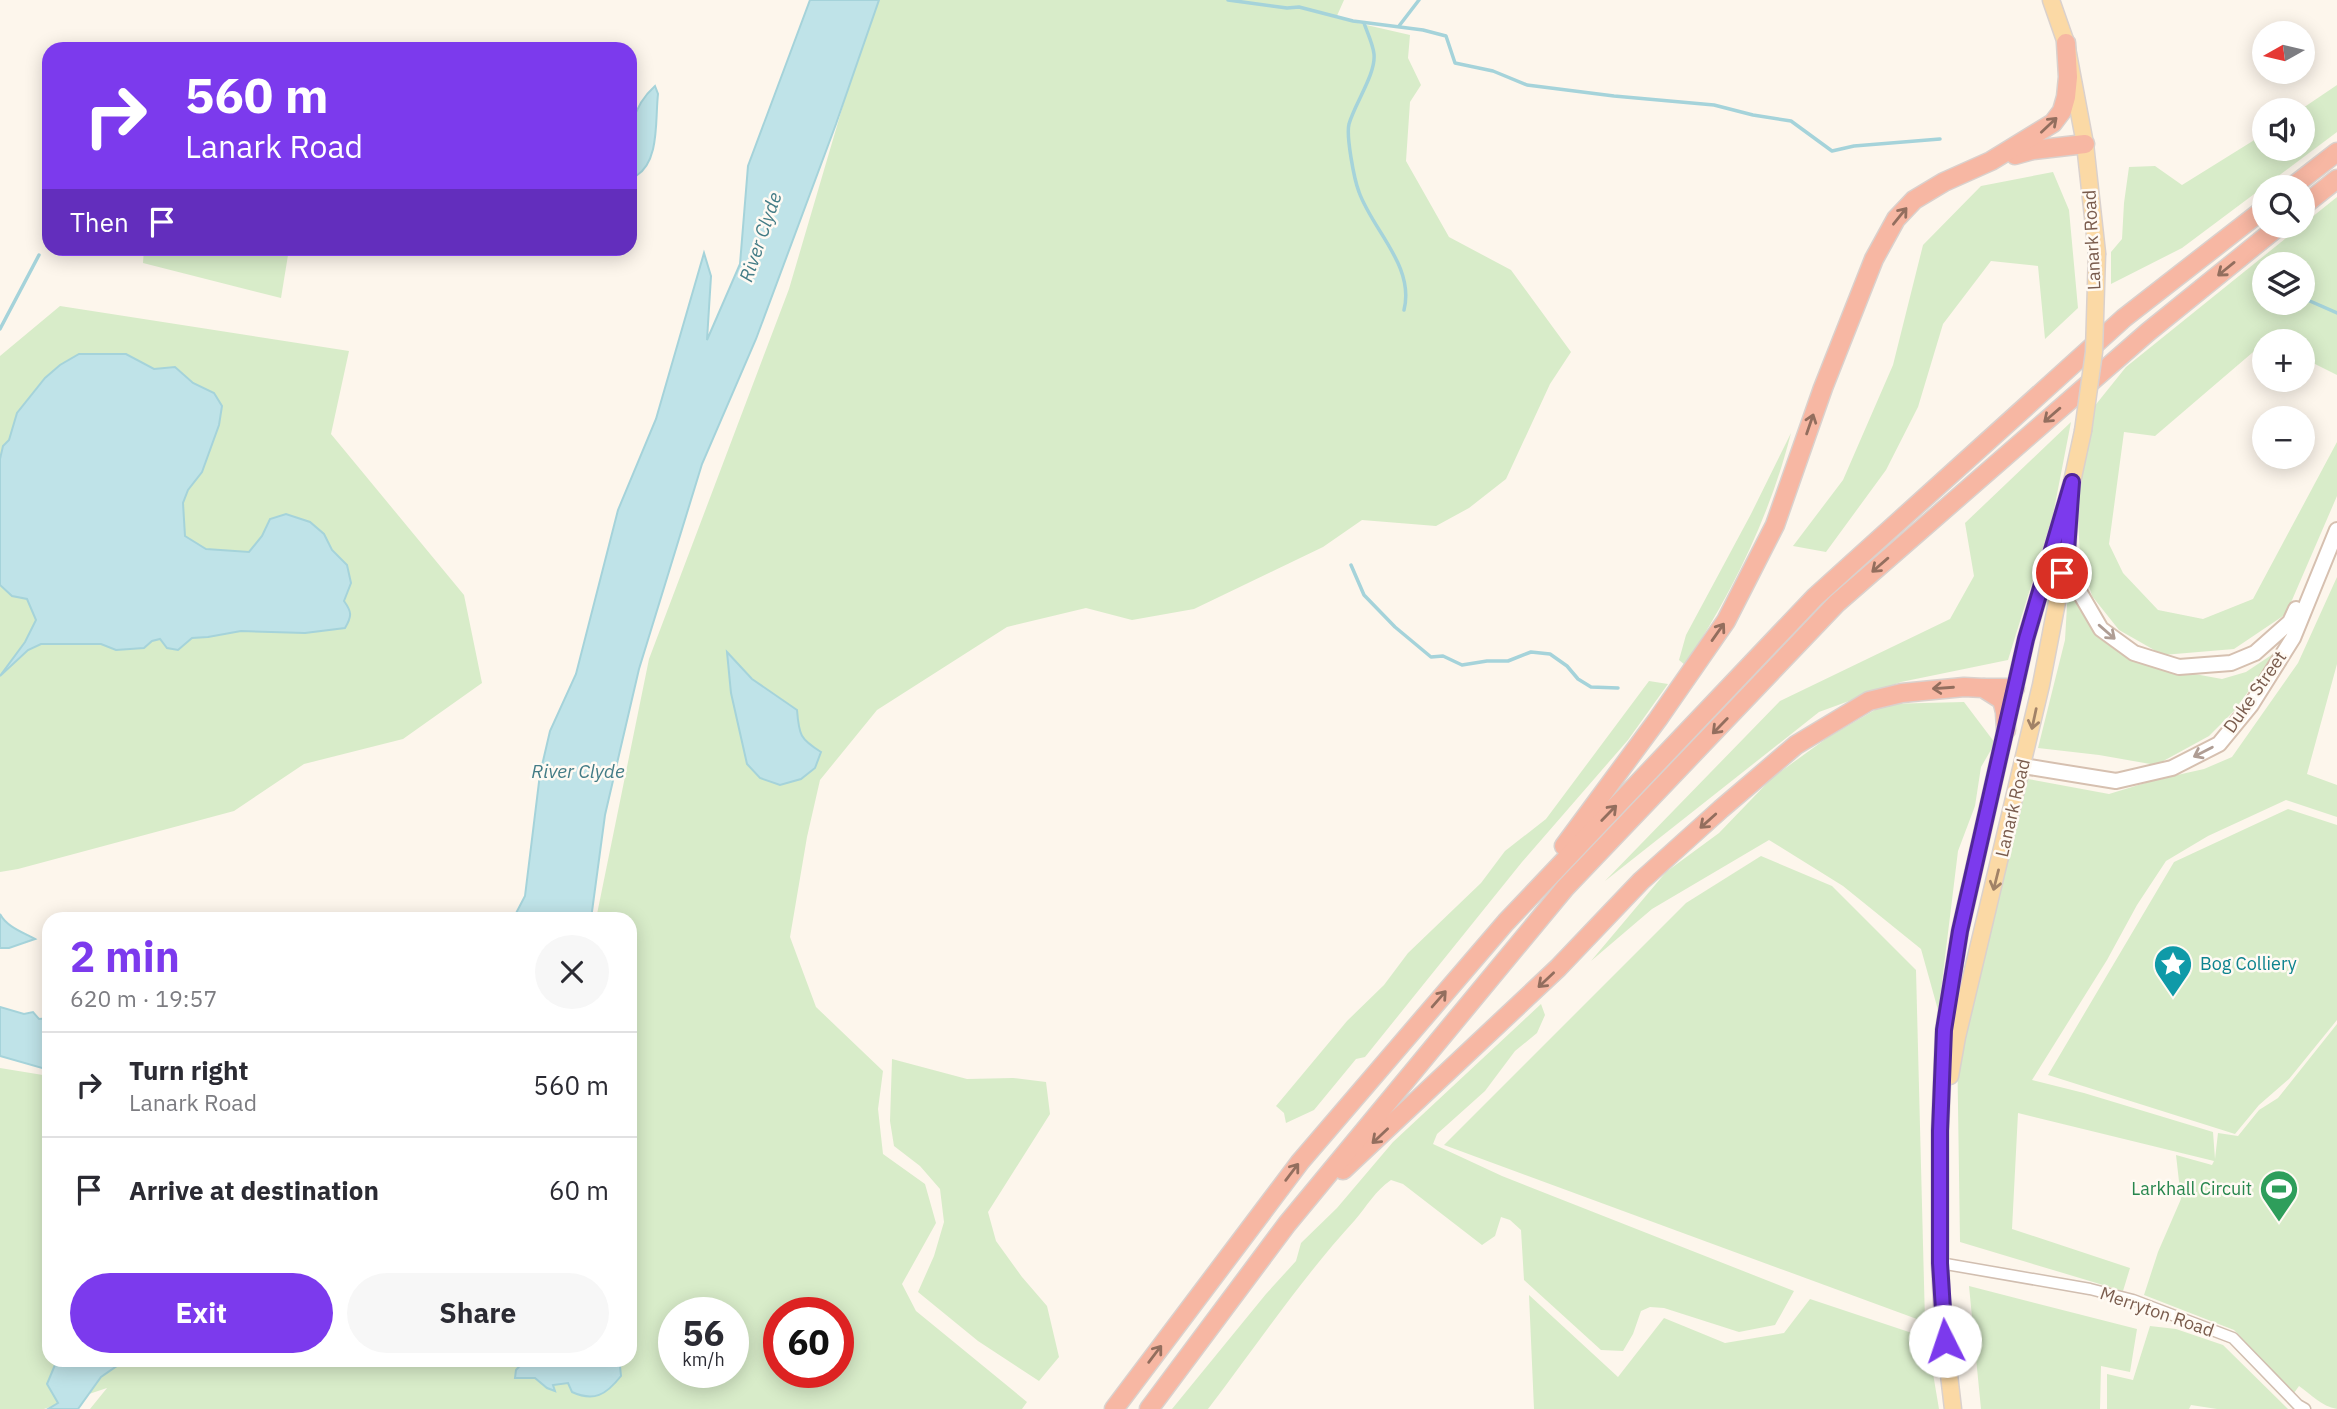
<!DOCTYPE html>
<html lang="en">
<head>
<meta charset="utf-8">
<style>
  :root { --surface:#fff; --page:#f7f7f7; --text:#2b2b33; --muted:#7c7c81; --line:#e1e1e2; --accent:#7c3aed }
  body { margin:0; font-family:"IBM Plex Sans",sans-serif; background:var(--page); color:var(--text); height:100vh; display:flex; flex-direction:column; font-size:26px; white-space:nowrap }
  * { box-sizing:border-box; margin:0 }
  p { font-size:23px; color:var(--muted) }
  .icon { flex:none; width:38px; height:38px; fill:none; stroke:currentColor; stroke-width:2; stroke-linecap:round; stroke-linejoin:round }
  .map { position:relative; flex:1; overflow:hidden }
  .panel { position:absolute; left:42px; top:912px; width:595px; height:455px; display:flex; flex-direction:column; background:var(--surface); border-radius:21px; box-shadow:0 4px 18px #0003 }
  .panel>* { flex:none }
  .top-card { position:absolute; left:42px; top:42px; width:595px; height:214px; border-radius:21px; box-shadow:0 4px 18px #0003; background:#7c3aed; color:#fff; overflow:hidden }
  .needle { width:46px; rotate:262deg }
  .buttons { position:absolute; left:2252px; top:21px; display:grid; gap:14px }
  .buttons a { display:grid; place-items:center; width:63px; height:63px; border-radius:50%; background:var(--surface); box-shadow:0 4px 18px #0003; font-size:35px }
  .speed { position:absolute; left:658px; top:1297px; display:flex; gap:14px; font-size:35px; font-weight:700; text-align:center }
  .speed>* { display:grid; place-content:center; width:91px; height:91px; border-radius:50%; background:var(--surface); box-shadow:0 4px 18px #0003; line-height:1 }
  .speed small { font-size:18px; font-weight:400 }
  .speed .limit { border:10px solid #d22; background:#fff; color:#111 }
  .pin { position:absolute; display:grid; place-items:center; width:60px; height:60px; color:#fff; margin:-30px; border:4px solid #fff; border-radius:50%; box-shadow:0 2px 7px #0007 }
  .me { position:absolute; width:77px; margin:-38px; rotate:356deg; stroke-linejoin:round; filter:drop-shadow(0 0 5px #0008) }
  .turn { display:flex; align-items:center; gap:24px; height:147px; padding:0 28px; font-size:32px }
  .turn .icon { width:91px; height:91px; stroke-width:2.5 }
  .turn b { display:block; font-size:49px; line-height:60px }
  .then { display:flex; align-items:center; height:66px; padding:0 28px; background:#0003; gap:14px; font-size:26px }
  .round { display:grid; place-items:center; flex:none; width:74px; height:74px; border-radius:37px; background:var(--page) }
  .overview { display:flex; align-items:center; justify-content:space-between; height:119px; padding:0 28px }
  h1 { font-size:42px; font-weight:800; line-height:52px; color:var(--accent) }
  .action { display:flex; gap:14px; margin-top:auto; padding:14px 28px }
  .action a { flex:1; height:80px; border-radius:42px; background:var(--accent); color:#fff; font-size:28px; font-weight:800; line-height:80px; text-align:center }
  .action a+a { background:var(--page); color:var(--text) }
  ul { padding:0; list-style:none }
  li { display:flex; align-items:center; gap:21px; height:105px; padding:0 28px; border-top:2px solid var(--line) }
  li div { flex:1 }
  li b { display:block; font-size:26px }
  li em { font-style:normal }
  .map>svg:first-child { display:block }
  .green { fill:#d8ecc9; fill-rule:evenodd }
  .water { fill:#bfe3e8; stroke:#a5d3da; stroke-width:2 }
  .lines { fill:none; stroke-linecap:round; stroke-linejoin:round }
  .stream { stroke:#a5d3da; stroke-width:3.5 }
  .street-casing { stroke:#d1beb0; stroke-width:13 }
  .secondary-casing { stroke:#d6c0b0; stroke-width:18 }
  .primary-casing { stroke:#dad1cd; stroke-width:19 }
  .highway-casing { stroke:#dad1cd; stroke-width:21 }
  .street { stroke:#fff; stroke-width:10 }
  .secondary { stroke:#fff; stroke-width:14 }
  .primary { stroke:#fbd9a5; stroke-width:16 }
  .highway { stroke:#f7b7a3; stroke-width:18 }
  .primary-bridge-casing { stroke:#dad1cd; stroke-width:19; stroke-linecap:butt }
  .primary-bridge { stroke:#fbd9a5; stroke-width:16 }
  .oneway { stroke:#936e5e }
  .oneway2 { stroke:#af9d94 }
  .oneway3 { stroke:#a18267 }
  .route-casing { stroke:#51269a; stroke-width:18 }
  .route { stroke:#7c3aed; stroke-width:12 }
  .labels { text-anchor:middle; stroke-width:5; stroke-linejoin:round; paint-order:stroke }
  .street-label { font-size:18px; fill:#7a5c4d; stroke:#fffaf3 }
  .culture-label { font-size:18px; fill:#0d838f; stroke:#fffaf3; text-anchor:start }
  .leisure-label { font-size:18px; fill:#27864d; stroke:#fffaf3; text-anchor:end }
  .water-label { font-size:19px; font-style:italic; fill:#437c86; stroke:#fffaf3 }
</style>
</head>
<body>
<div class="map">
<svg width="2337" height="1409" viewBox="0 0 2337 1409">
  <rect width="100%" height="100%" fill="#fdf6ec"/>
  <g class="green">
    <path d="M 874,0 L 1344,0 L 1336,18 L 1410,35 L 1408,58 L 1421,85 L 1410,102 L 1406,161 L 1449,237 L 1511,270 L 1571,352 L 1550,384 L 1506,479 L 1469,508 L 1436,526 L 1362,520 L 1323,547 L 1194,609 L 1132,620 L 1086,608 L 1007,627 L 877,710 L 820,780 L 807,837 L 790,937 L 816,1007 L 883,1071 L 878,1109 L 883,1154 L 925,1184 L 936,1223 L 902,1284 L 916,1311 L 1027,1402 L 1022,1409 L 90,1409 L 107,1388 L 44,1409 L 0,1409 L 0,1068 L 49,1076 L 49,1360 L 630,1360 L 630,919 L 596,919 L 649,659 L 789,289 ZM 674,1312 L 733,1312 L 733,1372 L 674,1372 ZM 779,1312 L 838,1312 L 838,1372 L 779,1372 Z"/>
    <polygon points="2337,85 2337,132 2182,248 2111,284 2111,252 2122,239 2124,203 2129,167 2155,166 2182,185 2264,134 2264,149 2303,149 2303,110 2300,110"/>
    <polygon points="2053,172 2069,210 2078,308 2045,339 2038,266 1991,261 1943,324 1918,407 1886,470 1826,552 1793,546 1843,480 1893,365 1923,245 1981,186"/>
    <path d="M 2337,197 L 2337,375 L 2303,358 L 2303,341 L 2266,341 L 2155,436 L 2124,432 L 2109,544 L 2123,573 L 2158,610 L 2203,619 L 2253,599 L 2337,442 L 2337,496 L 2286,614 L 2234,649 L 2163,655 L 2119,630 L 2092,596 L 2080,555 L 2077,500 L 2093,408 L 2126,367 ZM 2264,264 L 2303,264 L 2303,303 L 2264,303 Z"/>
    <polygon points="144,249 289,249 281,298 143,263"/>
    <polygon points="60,306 349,351 331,434 464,595 482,683 403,739 304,764 234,811 18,869 0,872 0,356"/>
    <polygon points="2071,422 2053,515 2008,660 1901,682 1819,712 1605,881 1780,701 1950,619 1974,576 1965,523"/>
    <path d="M 1791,433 C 1770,516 1732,593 1685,665 L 1679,660 L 1686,635 L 1751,514 Z"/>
    <polygon points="2069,571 2095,629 2156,667 2222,679 2246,672 2279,650 2233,712 2209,736 2156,765 2099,755 2038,748 2065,640"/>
    <path d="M 2337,577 L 2337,664 L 2307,774 L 2337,785 L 2337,817 L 2286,800 L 2208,836 L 2166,861 L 2137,905 L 2107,960 L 2032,1080 L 2084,1093 L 2213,1132 L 2215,1159 L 2218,1133 L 2238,1136 L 2259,1110 L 2278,1098 L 2337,1024 L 2337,1409 C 2321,1406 2312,1395 2299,1386 L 2294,1393 L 2234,1330 L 2144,1295 L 2158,1252 L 2181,1199 L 2176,1155 L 2212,1165 L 2214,1161 L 2018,1113 L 2012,1229 L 2130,1268 L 2123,1291 L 1960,1242 L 1957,1037 L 1968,986 L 2028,779 L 2109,794 L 2155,780 L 2204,769 L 2232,757 L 2298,663 Z"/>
    <polygon points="1649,681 1668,684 1628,740 1522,862 1365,1057 1356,1059 1314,1110 1286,1123 1284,1113 1276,1106 1347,1021 1384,985 1408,953 1481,883 1505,851 1546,819"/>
    <polygon points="1964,702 1995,743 1981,767 1975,806 1958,851 1936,1031 1938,1010 1921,949 1843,886 1769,840 1652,909 1591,961 1666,872 1719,833 1773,777 1827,738 1885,704"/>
    <polygon points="2288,809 2337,825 2337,1020 2289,1079 2259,1105 2235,1134 2048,1075 2174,862"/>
    <polygon points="1761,856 1832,886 1916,970 1925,1322 1444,1145 1686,903"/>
    <path d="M 1541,1004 L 1545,1015 L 1537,1033 L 1515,1051 L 1485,1091 L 1437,1134 L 1433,1144 L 1502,1176 L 1794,1291 L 1775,1325 L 1739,1332 L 1664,1308 L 1650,1307 L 1641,1311 L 1633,1334 L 1623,1351 L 1601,1350 L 1524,1280 L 1521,1230 L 1510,1220 L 1501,1217 L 1495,1236 L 1482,1245 L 1403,1184 L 1391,1180 C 1375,1191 1367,1206 1355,1220 C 1301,1279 1256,1346 1208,1409 L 1172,1409 L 1266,1294 L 1296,1261 L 1301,1243 L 1337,1208 L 1393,1142 Z"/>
    <polygon points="892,1059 967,1079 1013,1078 1046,1082 1050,1114 988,1212 996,1241 1022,1277 1047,1306 1059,1357 1039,1381 978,1341 918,1292 934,1256 944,1222 940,1189 920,1166 894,1146 890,1121"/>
    <polygon points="1969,1286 2137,1329 2130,1372 2101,1366 2100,1409 1981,1409"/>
    <polygon points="1529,1295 1618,1377 1664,1318 1725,1343 1784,1333 1810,1299 1927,1338 1939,1409 1534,1409"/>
    <polygon points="2150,1326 2176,1329 2223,1345 2288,1409 2217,1409 2191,1405 2189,1409 2107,1409 2107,1374 2133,1380"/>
  </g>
  <g class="water">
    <polygon points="810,0 879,0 836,124 756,339 702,464 639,669 605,815 591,919 513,919 525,896 540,774 550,731 576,674 618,510 656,419 704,253 711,276 707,340 740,264 748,166"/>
    <path d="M 655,86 L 658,94 C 655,120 660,161 636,176 L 630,173 C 630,139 627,111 655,86 Z"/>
    <path d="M 79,354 L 126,354 L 154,369 L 175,367 L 193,383 L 214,393 L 222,406 L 219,425 L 202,472 L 188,490 L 183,503 L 185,536 L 206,549 L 249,552 L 262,536 L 270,519 L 286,514 L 310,522 L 324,534 L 332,550 L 347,565 L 351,583 L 344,601 C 352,612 352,616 345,628 L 305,633 L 241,631 L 208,637 L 192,638 L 178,650 L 167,648 L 160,639 L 152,641 L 144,648 L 116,650 L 101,644 L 41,644 L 28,650 L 0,676 L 25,642 L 36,620 L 27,599 L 12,596 L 0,585 L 0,459 L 3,446 L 9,440 L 17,413 L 45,378 L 60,365 Z"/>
    <path d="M 727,652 L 752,679 L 797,710 C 799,735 800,739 821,752 L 815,768 L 801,779 L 780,785 L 760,778 L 747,764 L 731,693 Z"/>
    <path d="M 0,914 C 7,927 22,932 35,939 L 9,948 L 0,948 Z"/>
    <polygon points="0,1007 24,1014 33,1012 39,1019 49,1018 49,1070 0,1056"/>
    <polygon points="57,1360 131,1360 117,1366 101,1377 78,1409 48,1409 58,1403 47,1384"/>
    <path d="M 525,1360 L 613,1360 L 620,1366 L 621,1376 C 606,1395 594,1402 572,1392 L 568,1383 L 553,1385 L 555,1391 L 547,1388 L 535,1378 L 515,1378 L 516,1370 Z"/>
  </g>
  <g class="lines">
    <g class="stream">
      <polyline points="1228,0 1287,8 1299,7 1353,21 1423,30 1446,36 1455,63 1493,71 1527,85 1614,96 1714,105 1753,115 1791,121 1832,151 1854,146 1940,139"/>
      <path d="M 1364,23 C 1367,32 1373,44 1374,54 C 1376,74 1355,103 1349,124 C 1346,136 1354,179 1359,192 C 1373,231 1415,266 1404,310"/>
      <polyline points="1399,26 1419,0"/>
      <polyline points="2263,267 2264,268"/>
      <polyline points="2303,298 2337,313"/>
      <polyline points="0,329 39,255"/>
      <polyline points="1351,565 1364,595 1395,627 1431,657 1443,656 1462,665 1487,661 1508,661 1531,652 1550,654 1567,666 1578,679 1591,687 1618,688"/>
    </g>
    <g class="street-casing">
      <polyline id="street" points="1940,1263 2090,1289 2133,1300 2233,1338 2298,1405 2305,1409"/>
    </g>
    <g class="secondary-casing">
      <g id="secondary">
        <polyline points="2067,550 2080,593 2101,629 2134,653 2179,667 2231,663 2255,653 2290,622 2296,609"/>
        <polyline points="2023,766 2116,781 2172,768 2219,744 2251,705 2293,638 2337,530"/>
      </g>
    </g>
    <g class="primary-casing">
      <g id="primary">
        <polyline points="2051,0 2066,43 2085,144 2097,253"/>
        <polyline points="1950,1076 1957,1037 2041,685 2067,550 2070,509"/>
        <polyline points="1953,1409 1943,1323 1940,1263 1940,1131 1944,1030 1960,931 2026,639 2072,482 2083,431"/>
      </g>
    </g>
    <g class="highway-casing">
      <g id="highway">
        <polyline points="2015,155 2033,150 2085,144"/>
        <polyline points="2292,187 2337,152"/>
        <polyline points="2303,206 2337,179"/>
        <polyline points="1984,688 2015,688"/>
        <polyline points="1564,846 1658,719 1726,621 1775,525 1823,388 1874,259 1896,219 1914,200 1944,182 1991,161 2053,123 2062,111 2066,97 2068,77 2066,43"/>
        <polyline points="1343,1170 1558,968 1641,881 1721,809 1796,745 1869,701 1902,693 1964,687 1983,688 2002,700 2005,712 2006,730"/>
        <polyline points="1114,1409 1300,1162 1506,922 1815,597 2124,318 2264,209"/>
        <polyline points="1149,1409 1287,1224 1565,888 1837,603 2148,332 2279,226"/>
      </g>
    </g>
    <use href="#street" class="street"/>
    <use href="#secondary" class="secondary"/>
    <use href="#primary" class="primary"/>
    <use href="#highway" class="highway"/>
    <g class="primary-bridge-casing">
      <polyline id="primary-bridge" points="2083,431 2094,352 2097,253"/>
    </g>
    <use href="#primary-bridge" class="primary-bridge"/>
  </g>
  <defs><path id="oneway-shaft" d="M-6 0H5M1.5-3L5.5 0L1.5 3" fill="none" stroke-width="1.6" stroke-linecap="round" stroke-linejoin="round" transform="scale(1.75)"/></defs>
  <g class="oneway">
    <use href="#oneway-shaft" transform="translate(2049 125) rotate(-43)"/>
    <use href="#oneway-shaft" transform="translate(1900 216) rotate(-51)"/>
    <use href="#oneway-shaft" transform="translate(2226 269) rotate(141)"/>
    <use href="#oneway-shaft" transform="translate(2052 415) rotate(139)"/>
    <use href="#oneway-shaft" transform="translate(1810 424) rotate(-71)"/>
    <use href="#oneway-shaft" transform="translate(1880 565) rotate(139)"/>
    <use href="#oneway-shaft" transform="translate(1718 632) rotate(-55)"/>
    <use href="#oneway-shaft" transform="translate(1943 688) rotate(176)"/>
    <use href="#oneway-shaft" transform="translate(1720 726) rotate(134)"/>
    <use href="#oneway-shaft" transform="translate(1609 813) rotate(-46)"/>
    <use href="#oneway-shaft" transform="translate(1708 821) rotate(138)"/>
    <use href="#oneway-shaft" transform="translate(1546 980) rotate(137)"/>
    <use href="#oneway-shaft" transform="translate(1439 999) rotate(-49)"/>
    <use href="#oneway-shaft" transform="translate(1380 1136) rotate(137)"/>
    <use href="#oneway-shaft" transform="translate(1292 1172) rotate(-53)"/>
    <use href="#oneway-shaft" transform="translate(1155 1354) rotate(-53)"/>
  </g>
  <g class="oneway2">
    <use href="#oneway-shaft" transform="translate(2107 632) rotate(41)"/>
    <use href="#oneway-shaft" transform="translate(2203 752) rotate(153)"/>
  </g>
  <g class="oneway3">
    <use href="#oneway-shaft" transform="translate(2034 719) rotate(102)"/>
    <use href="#oneway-shaft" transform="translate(1996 880) rotate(104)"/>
  </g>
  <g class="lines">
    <g class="route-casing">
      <polyline id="route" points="1945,1341 1940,1263 1940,1131 1944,1030 1960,931 2026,639 2072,482 2067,550 2062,573"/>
    </g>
    <use href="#route" class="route"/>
  </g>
  <defs>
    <g id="sight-pin" transform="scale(2.0125)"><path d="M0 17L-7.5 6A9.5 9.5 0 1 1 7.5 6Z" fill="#0f9aa8" stroke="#fffaf3"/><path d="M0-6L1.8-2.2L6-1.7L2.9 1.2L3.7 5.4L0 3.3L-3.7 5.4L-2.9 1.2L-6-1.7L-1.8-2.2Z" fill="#fff"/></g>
    <g id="stadium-pin" transform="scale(2.0125)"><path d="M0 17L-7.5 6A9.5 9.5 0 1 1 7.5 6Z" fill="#2e9e5b" stroke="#fffaf3"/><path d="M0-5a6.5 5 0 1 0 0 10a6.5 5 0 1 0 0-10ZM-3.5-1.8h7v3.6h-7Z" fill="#fff"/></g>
  </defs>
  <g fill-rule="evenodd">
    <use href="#sight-pin" x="2173" y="964"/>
    <use href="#stadium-pin" x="2279" y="1189"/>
  </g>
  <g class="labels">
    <g class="street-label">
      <text transform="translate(2092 240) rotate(-93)" y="6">Lanark Road</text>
      <text transform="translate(2255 692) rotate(-55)" y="6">Duke Street</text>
      <text transform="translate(2013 808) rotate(-77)" y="6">Lanark Road</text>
      <text transform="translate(2157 1312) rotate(19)" y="6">Merryton Road</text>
    </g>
    <g class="culture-label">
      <text x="2200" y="970">Bog Colliery</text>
    </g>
    <g class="leisure-label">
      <text x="2252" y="1195">Larkhall Circuit</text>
    </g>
    <g class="water-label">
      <text transform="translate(760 237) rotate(-71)" y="7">River Clyde</text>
      <text x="578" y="778">River Clyde</text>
    </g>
  </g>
</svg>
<div class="buttons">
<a><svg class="needle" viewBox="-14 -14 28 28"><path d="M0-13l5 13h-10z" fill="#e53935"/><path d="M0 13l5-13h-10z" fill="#7c7c81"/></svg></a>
<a><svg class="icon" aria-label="sound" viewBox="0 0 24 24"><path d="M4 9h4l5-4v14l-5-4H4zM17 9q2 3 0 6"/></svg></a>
<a><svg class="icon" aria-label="search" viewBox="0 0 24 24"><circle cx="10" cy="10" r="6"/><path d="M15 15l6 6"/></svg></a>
<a><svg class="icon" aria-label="layers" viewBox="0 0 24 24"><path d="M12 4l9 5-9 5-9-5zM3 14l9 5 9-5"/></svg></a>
<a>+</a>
<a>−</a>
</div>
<div class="speed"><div>56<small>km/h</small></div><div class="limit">60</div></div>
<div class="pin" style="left:2062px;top:573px;background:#d93025"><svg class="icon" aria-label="arrive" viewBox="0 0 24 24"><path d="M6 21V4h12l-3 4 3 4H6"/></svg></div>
<svg class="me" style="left:1945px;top:1341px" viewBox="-20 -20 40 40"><circle r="19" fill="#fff"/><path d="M0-13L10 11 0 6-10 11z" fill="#7c3aed"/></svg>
<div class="top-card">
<div class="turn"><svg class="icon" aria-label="right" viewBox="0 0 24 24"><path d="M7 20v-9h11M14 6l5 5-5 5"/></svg><div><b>560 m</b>Lanark Road</div></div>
<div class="then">Then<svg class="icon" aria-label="arrive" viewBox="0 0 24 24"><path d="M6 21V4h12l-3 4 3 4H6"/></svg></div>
</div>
<section class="panel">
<div class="overview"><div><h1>2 min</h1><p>620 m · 19:57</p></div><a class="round"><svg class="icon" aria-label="close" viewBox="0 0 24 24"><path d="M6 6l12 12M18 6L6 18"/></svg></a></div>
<ul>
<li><svg class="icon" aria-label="right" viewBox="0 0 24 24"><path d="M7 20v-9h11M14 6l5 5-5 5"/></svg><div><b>Turn right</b><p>Lanark Road</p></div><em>560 m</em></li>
<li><svg class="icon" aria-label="arrive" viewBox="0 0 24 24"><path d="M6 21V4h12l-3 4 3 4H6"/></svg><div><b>Arrive at destination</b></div><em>60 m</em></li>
</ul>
<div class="action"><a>Exit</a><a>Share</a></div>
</section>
</div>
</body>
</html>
